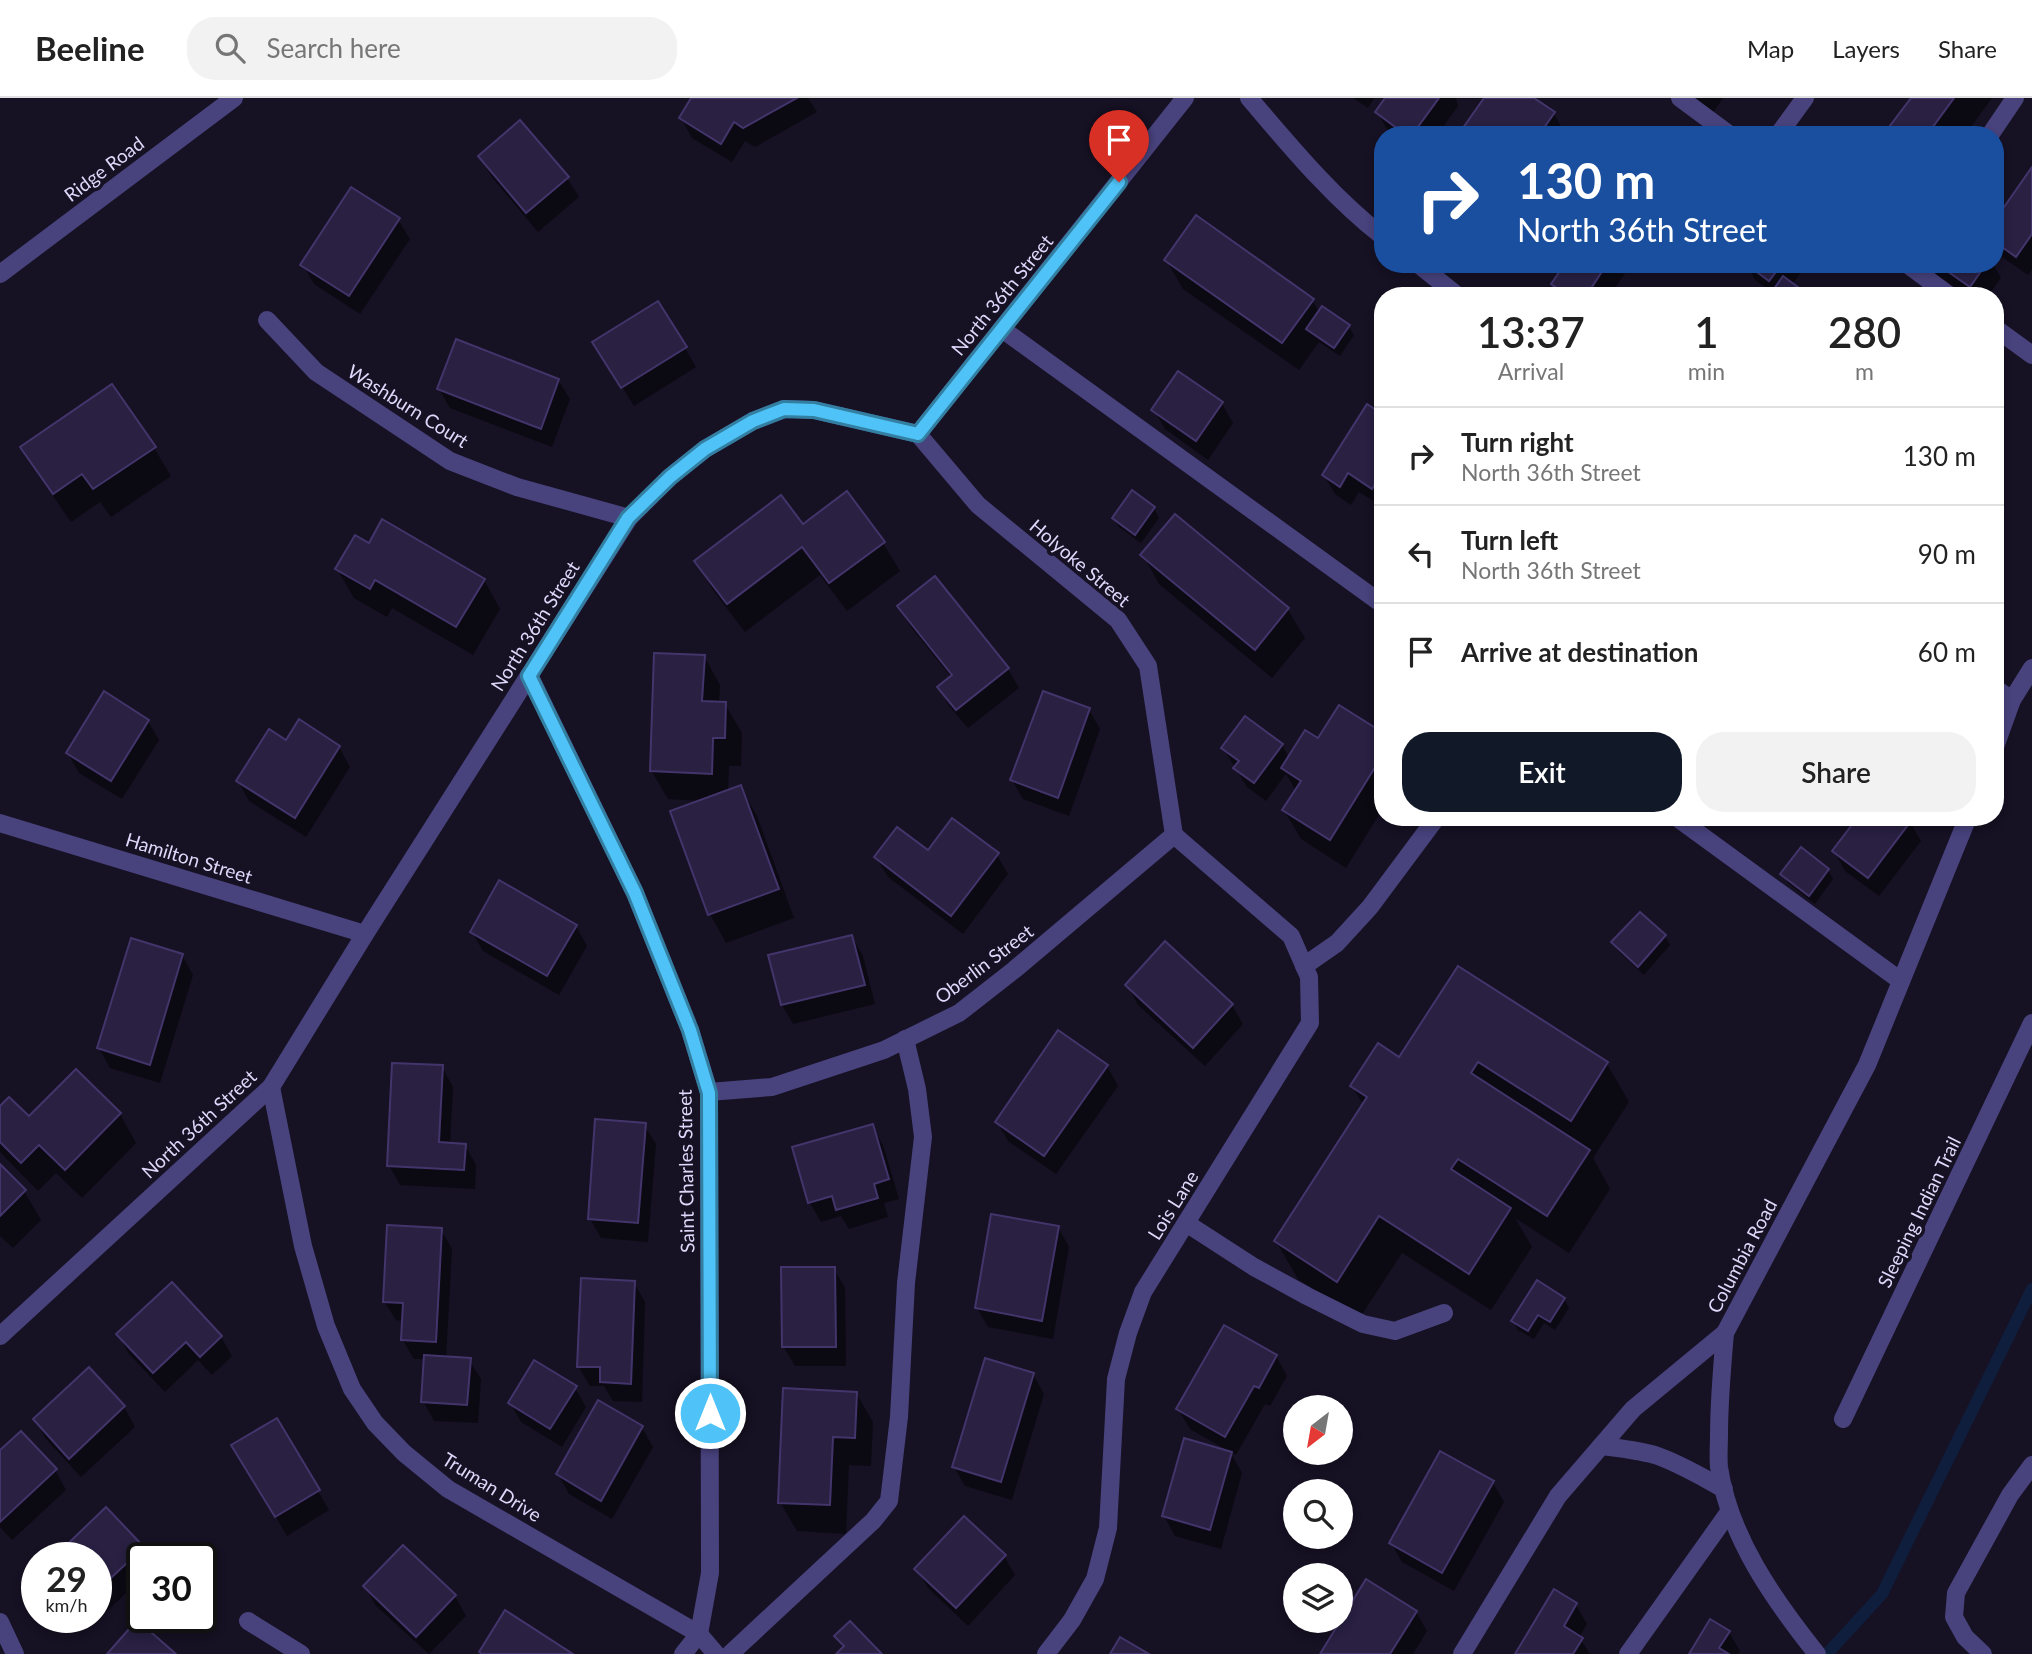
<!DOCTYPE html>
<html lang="en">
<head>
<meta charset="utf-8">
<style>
  :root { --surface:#fff; --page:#f2f2f2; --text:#222; --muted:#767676; --line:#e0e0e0; --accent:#111827 }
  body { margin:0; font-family:Lato,sans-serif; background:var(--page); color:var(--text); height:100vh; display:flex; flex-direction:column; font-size:26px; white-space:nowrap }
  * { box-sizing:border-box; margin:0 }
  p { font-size:23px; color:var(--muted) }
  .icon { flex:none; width:38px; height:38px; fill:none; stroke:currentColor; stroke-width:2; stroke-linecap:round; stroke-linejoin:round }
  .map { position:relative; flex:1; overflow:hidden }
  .details { position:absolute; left:1374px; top:189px; width:630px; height:539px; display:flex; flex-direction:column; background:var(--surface); border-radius:28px; box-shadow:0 4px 10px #0003 }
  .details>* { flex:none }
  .top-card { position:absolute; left:1374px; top:28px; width:630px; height:147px; border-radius:28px; box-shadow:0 4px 10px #0003; background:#1a4fa0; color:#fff; overflow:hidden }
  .needle { width:46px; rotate:211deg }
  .tools { position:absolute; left:1283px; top:1297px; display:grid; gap:14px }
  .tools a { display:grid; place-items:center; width:70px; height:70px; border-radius:50%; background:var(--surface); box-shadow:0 4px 10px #0003; font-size:35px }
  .speed { position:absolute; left:21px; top:1444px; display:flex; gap:14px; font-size:35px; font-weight:700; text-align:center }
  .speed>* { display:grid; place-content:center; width:91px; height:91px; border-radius:50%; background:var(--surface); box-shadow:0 4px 10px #0003; line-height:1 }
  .speed small { font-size:18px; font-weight:400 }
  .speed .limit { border:4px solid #111; border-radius:10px; background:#fff; color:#111 }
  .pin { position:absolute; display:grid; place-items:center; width:60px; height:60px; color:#fff; margin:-72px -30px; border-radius:50% 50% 50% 0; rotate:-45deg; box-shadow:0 0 7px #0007 }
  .pin .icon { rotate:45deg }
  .me { position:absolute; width:77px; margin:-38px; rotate:0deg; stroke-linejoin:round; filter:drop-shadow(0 0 5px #0008) }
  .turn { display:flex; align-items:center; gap:24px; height:147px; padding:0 28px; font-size:32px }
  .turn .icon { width:91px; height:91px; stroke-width:2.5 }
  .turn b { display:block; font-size:49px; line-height:60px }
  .eta { display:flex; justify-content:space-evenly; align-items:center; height:119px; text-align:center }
  .eta b { font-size:42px; font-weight:600; line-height:49px }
  .primary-button { display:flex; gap:14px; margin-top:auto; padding:14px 28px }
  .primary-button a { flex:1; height:80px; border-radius:28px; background:var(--accent); color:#fff; font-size:28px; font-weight:600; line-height:80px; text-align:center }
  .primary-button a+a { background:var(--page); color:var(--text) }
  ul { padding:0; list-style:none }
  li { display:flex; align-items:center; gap:21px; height:98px; padding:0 28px; border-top:2px solid var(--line) }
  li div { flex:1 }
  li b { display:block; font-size:26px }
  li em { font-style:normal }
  header { display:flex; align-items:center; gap:42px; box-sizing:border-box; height:98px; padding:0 35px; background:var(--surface); border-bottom:2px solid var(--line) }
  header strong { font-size:33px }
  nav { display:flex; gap:38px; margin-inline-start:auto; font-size:24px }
  .search { width:490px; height:63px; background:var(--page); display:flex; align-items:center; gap:18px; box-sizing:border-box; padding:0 24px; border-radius:28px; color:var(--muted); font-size:26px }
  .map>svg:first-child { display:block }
  .shadow { fill:#0007 }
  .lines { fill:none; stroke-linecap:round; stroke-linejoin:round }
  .stream { stroke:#101e3d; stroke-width:12 }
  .building { fill:#292042; stroke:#43356b; stroke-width:2 }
  .service { stroke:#48427d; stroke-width:18 }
  .minor { stroke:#48427d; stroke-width:18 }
  .route-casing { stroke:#337fa1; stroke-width:18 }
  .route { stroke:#4fc3f7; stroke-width:12 }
  .labels { text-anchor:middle; stroke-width:7; stroke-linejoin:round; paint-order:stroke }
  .street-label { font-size:19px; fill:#ded8fa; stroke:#161123 }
</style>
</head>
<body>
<header>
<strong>Beeline</strong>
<div class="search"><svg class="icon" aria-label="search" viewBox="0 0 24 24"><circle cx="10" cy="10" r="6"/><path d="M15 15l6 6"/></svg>Search here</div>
<nav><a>Map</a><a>Layers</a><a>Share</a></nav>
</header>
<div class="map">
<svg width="2032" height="1556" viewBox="0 0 2032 1556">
  <rect width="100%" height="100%" fill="#161123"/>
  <g class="shadow">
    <polygon points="693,0 808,0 817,14 755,49 745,43 732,64 692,40 681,20"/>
    <polygon points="1353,0 1374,0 1368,10"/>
    <polygon points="1387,0 1456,0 1458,8 1437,37 1393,37 1388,33 1377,14"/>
    <polygon points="1486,0 1531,0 1554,16 1566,37 1461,37"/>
    <polygon points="1690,0 1723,0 1712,16"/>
    <polygon points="1913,0 1992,0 1965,37 1886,37"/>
    <polygon points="480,59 567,80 579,99 538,134 491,78"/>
    <polygon points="2032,72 2032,171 2028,177 1998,156 1995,150 1995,126"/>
    <polygon points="398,122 410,141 360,216 314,186 303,167"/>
    <polygon points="1166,162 1312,202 1320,215 1348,228 1354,237 1340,258 1319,244 1299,272 1183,191"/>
    <polygon points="1565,166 1631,166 1610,198 1560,198 1553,186"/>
    <polygon points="1746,166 1807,166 1792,187 1773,195 1755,182"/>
    <polygon points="1922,166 1993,166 2001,180 1988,198 1968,198"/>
    <polygon points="685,250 696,269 634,308 606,263"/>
    <polygon points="1179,276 1222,306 1233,325 1208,362 1165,331 1154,312"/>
    <polygon points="558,282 570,301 552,349 450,310 439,291"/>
    <polygon points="1367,308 1382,318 1382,408 1359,394 1351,407 1335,396 1324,377"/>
    <polygon points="23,350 154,350 171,378 111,419 100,404 71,424 39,378"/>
    <polygon points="1154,410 1159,420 1141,445 1119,429 1114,420"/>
    <polygon points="1175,418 1288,512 1305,540 1272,580 1159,486 1143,457"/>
    <polygon points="802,428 883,445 900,473 847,513 820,477 745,534 713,492 696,463"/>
    <polygon points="369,447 484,482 500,511 473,557 392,510 387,519 354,500 337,471"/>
    <polygon points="899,509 1008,571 1019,590 968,630 950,609 939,590 952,580 910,528"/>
    <polygon points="704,558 720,587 719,605 725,606 742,635 741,668 729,668 728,693 740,689 757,718 794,820 726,845 710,816 701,703 668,701 651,672"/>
    <polygon points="1339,609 1382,636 1382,712 1346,770 1301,741 1284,712 1296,693 1286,676 1266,703 1247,689 1223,650 1282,647 1289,660 1318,643"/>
    <polygon points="1089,612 1100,631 1069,718 1023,701 1012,682"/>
    <polygon points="148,623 159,642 122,701 79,675 68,655"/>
    <polygon points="339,649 350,669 306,739 249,703 238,683"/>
    <polygon points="1910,724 1921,743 1879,798 1845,773 1834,753"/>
    <polygon points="928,755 997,757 1008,776 963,836 888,779 876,759"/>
    <polygon points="1828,772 1833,781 1815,806 1788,785 1782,776"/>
    <polygon points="576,828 587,848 559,897 483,853 472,834"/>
    <polygon points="1665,838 1670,847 1644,877 1619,854 1613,845"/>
    <polygon points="852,839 863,858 875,906 793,926 782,907"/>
    <polygon points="182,857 193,877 160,985 110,970 99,950"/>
    <polygon points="1458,870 1607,966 1629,1004 1593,1060 1610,1091 1569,1155 1515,1120 1532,1149 1491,1212 1402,1155 1359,1221 1298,1181 1276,1143 1364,1008 1352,988 1399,962"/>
    <polygon points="1127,887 1232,907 1243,926 1205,968 1138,907"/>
    <polygon points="1107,968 1118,988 1056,1076 1008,1043 997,1024"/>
    <polygon points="442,969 453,989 450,1047 465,1047 476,1067 475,1091 400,1087 389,1067"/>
    <polygon points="0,1010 29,1021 120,1016 136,1045 82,1100 56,1075 38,1093 0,1054"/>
    <polygon points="644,1027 656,1046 648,1144 601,1140 590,1121"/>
    <polygon points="872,1028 883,1047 899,1101 884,1105 888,1119 849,1131 841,1118 821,1124 810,1105 794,1050"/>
    <polygon points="0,1069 24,1093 41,1122 13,1150 0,1138"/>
    <polygon points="1058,1129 1069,1149 1053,1241 988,1229 977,1210"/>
    <polygon points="441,1132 452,1151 446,1260 469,1262 481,1281 478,1325 434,1323 423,1303 425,1261 414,1261 402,1241 403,1223 396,1222 384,1203"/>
    <polygon points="834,1171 845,1190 846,1268 795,1268 783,1248"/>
    <polygon points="634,1185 645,1204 642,1304 613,1303 604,1288 590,1288 578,1268"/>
    <polygon points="1564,1201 1569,1210 1555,1232 1544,1225 1534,1241 1518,1232 1513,1223"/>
    <polygon points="118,1236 221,1239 232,1258 212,1277 198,1262 165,1294 129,1256"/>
    <polygon points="1276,1258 1287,1278 1270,1308 1265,1306 1236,1357 1230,1354 1242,1375 1221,1451 1175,1438 1164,1418 1230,1354 1190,1331 1178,1311"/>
    <polygon points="89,1271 124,1309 135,1329 81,1379 46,1341 35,1322"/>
    <polygon points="1033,1276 1044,1296 1012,1402 965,1388 954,1369"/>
    <polygon points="575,1290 586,1309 562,1349 521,1324 510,1305"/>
    <polygon points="856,1295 873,1324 871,1368 849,1367 846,1436 797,1433 780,1404"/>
    <polygon points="599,1305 642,1330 653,1349 612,1421 569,1396 558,1376"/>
    <polygon points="276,1322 329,1412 287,1438 234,1348"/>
    <polygon points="0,1355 55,1372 66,1392 12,1442 0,1429"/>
    <polygon points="1493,1385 1504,1404 1454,1493 1402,1464 1391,1445"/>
    <polygon points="403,1449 455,1498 466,1518 429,1556 376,1508 365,1488"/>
    <polygon points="142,1450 148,1460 142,1460 142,1480 91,1528 83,1519 96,1519 96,1460"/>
    <polygon points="1004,1458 1015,1477 968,1528 928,1490 917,1471"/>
    <polygon points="1576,1507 1587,1526 1579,1539 1590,1556 1517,1556"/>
    <polygon points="1416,1514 1427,1533 1413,1556 1322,1556"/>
    <polygon points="1729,1534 1740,1553 1738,1556 1691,1556"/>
  </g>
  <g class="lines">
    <polyline class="stream" points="1827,1556 1882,1496 2032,1191"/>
  </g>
  <g class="building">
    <polygon points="691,0 797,0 743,30 734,24 721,46 679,20"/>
    <polygon points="1385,0 1439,0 1412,37 1406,37 1375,14"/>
    <polygon points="1484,0 1534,0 1555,14 1539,37 1458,37"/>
    <polygon points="1911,0 1954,0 1927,37 1883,37"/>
    <polygon points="520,22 569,79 526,115 478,58"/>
    <polygon points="2032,69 2032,136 2016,159 1995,144 1995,122"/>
    <polygon points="351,89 400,120 349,198 300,167"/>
    <polygon points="1196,117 1314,201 1282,245 1164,162"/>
    <polygon points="1565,166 1607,166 1586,198 1568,198 1551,186"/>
    <polygon points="1746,166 1782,166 1769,183"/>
    <polygon points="1937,166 1986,166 1970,189"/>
    <polygon points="1783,178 1810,198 1769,198"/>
    <polygon points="658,203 687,249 621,290 592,244"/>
    <polygon points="1322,208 1350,227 1334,250 1306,231"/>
    <polygon points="456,241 559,281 541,331 437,291"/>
    <polygon points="1178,273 1223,304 1196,343 1151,312"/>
    <polygon points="112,286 156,349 93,391 82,376 53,396 20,349"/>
    <polygon points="1367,306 1382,316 1382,375 1372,391 1348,375 1340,389 1322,377"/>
    <polygon points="1132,392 1155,409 1135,437 1112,420"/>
    <polygon points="847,393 885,444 829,485 802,449 727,506 694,463 781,397 803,426"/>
    <polygon points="1175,416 1289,510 1255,552 1140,457"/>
    <polygon points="382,421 485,481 456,529 375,482 370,491 335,471 355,437 369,445"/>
    <polygon points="935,478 1009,570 956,612 937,589 952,577 897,508"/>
    <polygon points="654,555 705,557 702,603 726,604 725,640 713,640 712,676 650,673"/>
    <polygon points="104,593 149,622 111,683 66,655"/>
    <polygon points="1043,593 1090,610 1058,700 1010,682"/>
    <polygon points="1339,607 1382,634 1382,658 1330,742 1282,712 1301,683 1281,670 1305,632 1318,640"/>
    <polygon points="1245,618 1283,646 1254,685 1233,670 1239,663 1221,650"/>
    <polygon points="299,621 340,648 295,720 236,683 269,631 286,642"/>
    <polygon points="741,687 779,791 708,817 670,713"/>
    <polygon points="1858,719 1906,719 1911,723 1868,780 1832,753"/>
    <polygon points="952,720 999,755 951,818 874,759 897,729 928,752"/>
    <polygon points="1801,749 1829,771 1809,798 1780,776"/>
    <polygon points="499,782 577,827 547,878 470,834"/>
    <polygon points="1640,814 1666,837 1638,869 1611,844"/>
    <polygon points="852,837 865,887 781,907 768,857"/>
    <polygon points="131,840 183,856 150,967 97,950"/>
    <polygon points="1165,843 1233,906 1193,950 1125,887"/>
    <polygon points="1458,868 1608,964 1571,1023 1478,964 1471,975 1590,1052 1547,1118 1458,1061 1451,1071 1511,1110 1469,1176 1379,1118 1337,1184 1274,1143 1367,999 1350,988 1378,945 1399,959"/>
    <polygon points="1058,932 1108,967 1044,1058 995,1024"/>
    <polygon points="392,965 443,967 439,1044 466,1046 464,1072 387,1068"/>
    <polygon points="76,971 121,1015 65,1072 39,1047 21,1065 0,1044 0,1008 9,999 29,1018"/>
    <polygon points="595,1021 646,1025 638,1125 588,1121"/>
    <polygon points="873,1026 889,1081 874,1086 878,1100 836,1112 832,1098 808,1105 792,1049"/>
    <polygon points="0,1066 26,1092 0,1118"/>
    <polygon points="991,1116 1059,1128 1042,1223 975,1210"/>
    <polygon points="387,1127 442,1130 436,1244 401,1242 403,1205 383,1204"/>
    <polygon points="781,1169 835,1169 836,1249 782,1249"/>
    <polygon points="581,1180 635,1183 631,1286 600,1284 600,1269 577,1269"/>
    <polygon points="1537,1182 1565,1200 1550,1224 1538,1217 1528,1233 1511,1223"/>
    <polygon points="172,1184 222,1238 200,1259 186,1244 153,1275 116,1236"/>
    <polygon points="1224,1227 1277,1257 1259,1290 1254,1288 1225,1339 1176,1311"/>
    <polygon points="424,1257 471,1260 467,1307 421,1304"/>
    <polygon points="985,1260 1034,1275 1001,1384 952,1369"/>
    <polygon points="534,1262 577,1288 550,1331 508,1305"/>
    <polygon points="89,1269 125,1308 69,1361 33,1321"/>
    <polygon points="783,1290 857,1294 855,1340 833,1339 830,1407 778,1405"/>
    <polygon points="598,1302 643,1328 601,1403 556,1376"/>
    <polygon points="277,1320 320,1392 275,1419 231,1347"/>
    <polygon points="21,1333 57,1371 0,1424 0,1352"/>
    <polygon points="1184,1340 1232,1354 1210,1432 1162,1418"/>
    <polygon points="1440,1353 1494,1383 1442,1475 1389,1445"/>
    <polygon points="106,1409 144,1449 96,1494 96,1460 53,1460"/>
    <polygon points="964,1418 1006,1457 956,1510 914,1471"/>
    <polygon points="403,1447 456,1497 416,1539 363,1488"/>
    <polygon points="1366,1481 1417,1513 1390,1556 1320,1556"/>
    <polygon points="1554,1491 1577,1505 1564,1528 1583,1540 1573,1556 1515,1556"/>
    <polygon points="505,1512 573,1556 482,1556 479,1554"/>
    <polygon points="1710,1521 1730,1533 1719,1550 1729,1556 1689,1556"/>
    <polygon points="137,1522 176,1556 107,1556"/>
    <polygon points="850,1523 882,1556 836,1556 844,1548 834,1538"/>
    <polygon points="1120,1539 1149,1556 1110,1556"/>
  </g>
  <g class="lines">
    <g class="service">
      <polyline points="1680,0 1730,37"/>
      <polyline points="1778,37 1805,0"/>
      <polyline points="1990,37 2015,0"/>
      <polyline points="1907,166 1950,198"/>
      <polyline points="1995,230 2032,257"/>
      <polyline points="1002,231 1382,506"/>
      <polyline points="1676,719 1901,883"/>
      <polyline points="1304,868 1337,845 1370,809 1437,719"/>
      <polyline points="1186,1125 1254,1169 1307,1198 1363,1226 1395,1233 1444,1215"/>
      <polyline points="248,1523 301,1556"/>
      <polyline points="730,1556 873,1423 889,1403 899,1319 906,1185 923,1039 917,991 905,941"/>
    </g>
    <g class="minor">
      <path d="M 1249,0 C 1290,48 1332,99 1382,138"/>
      <polyline points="1418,166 1458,198"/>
      <polyline points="0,176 234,0"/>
      <polyline points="267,222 316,274 450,363 517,389 629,420"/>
      <polyline points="918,336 978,407 1118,522 1148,568 1174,737"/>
      <polyline points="529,577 635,795 690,932 709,994 710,1475 699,1536 683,1556"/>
      <polyline points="1995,590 2012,602"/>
      <polyline points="1995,649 2012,602 2032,570"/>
      <polyline points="0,725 365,836"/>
      <polyline points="271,989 303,1148 326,1228 352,1291 375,1325 404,1355 448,1391 699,1536 716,1556"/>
      <polyline points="709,994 772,989 884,952 959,915 1014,872 1174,737"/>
      <path d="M 1725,1235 C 1722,1269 1719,1303 1719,1337 C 1719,1347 1718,1359 1719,1369 C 1729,1439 1774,1502 1817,1556"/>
      <polyline points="0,1238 271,989 365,836 629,420 670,379 705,351 753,323 784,311 814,312 918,336 1185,0"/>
      <polyline points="1843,1321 2032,925"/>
      <path d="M 1601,1348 C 1619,1350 1637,1352 1655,1357 C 1679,1365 1702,1379 1724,1391"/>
      <polyline points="0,1524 15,1556"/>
      <polyline points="1046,1556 1072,1522 1095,1481 1108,1430 1116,1281 1128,1235 1143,1194 1310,925 1309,879 1291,838 1174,737"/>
      <polyline points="1462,1556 1558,1398 1633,1311 1725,1235 1867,967 1968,719"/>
      <polyline points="1628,1556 1729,1414"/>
      <polyline points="1983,1556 1965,1539 1954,1519 1956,1495 2010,1397 2032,1367"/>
    </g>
  </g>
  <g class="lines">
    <g class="route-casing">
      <polyline id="route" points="710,1315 709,995 690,932 635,795 529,578 628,420 670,379 705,351 753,323 784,311 814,312 918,336 1119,84"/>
    </g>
    <use href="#route" class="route"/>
  </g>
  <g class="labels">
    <g class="street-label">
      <text transform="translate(104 71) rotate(-37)" y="7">Ridge Road</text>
      <text transform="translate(1002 197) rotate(-51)" y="7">North 36th Street</text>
      <text transform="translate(408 308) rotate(32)" y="7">Washburn Court</text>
      <text transform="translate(1080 465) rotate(40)" y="7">Holyoke Street</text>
      <text transform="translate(535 528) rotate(-58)" y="7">North 36th Street</text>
      <text transform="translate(189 760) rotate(17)" y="7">Hamilton Street</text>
      <text transform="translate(984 866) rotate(-37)" y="7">Oberlin Street</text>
      <text transform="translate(199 1026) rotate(-43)" y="7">North 36th Street</text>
      <text transform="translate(686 1073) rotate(-91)" y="7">Saint Charles Street</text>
      <text transform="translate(1173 1107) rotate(-58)" y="7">Lois Lane</text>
      <text transform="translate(1919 1114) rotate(-64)" y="7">Sleeping Indian Trail</text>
      <text transform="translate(1742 1158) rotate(-62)" y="7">Columbia Road</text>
      <text transform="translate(492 1389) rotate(32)" y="7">Truman Drive</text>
    </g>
  </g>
</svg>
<div class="tools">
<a><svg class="needle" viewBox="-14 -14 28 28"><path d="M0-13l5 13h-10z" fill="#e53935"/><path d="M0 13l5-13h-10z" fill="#767676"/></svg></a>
<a><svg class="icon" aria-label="search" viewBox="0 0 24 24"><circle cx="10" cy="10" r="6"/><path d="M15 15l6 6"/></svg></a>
<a><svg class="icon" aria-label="layers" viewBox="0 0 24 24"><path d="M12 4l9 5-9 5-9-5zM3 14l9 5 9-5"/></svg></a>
</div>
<div class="speed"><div>29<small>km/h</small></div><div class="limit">30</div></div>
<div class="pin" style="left:1119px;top:84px;background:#d93025"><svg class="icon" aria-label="arrive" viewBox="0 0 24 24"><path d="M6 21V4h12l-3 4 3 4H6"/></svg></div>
<svg class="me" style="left:710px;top:1315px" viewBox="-20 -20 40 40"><circle r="17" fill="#4fc3f7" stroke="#fff" stroke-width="3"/><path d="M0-11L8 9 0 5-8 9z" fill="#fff"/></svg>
<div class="top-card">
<div class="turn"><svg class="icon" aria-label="right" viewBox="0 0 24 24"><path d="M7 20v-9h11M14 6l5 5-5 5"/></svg><div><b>130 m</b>North 36th Street</div></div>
</div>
<section class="details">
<div class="eta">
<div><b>13:37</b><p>Arrival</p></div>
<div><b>1</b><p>min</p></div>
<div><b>280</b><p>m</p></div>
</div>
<ul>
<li><svg class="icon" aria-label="right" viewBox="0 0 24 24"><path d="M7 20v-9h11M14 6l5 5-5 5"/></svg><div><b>Turn right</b><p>North 36th Street</p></div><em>130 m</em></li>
<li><svg class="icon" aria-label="left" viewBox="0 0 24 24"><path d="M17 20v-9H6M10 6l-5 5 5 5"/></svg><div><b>Turn left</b><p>North 36th Street</p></div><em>90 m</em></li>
<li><svg class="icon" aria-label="arrive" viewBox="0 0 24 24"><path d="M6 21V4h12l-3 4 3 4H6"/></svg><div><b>Arrive at destination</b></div><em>60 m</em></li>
</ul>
<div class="primary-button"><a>Exit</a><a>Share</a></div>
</section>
</div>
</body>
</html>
